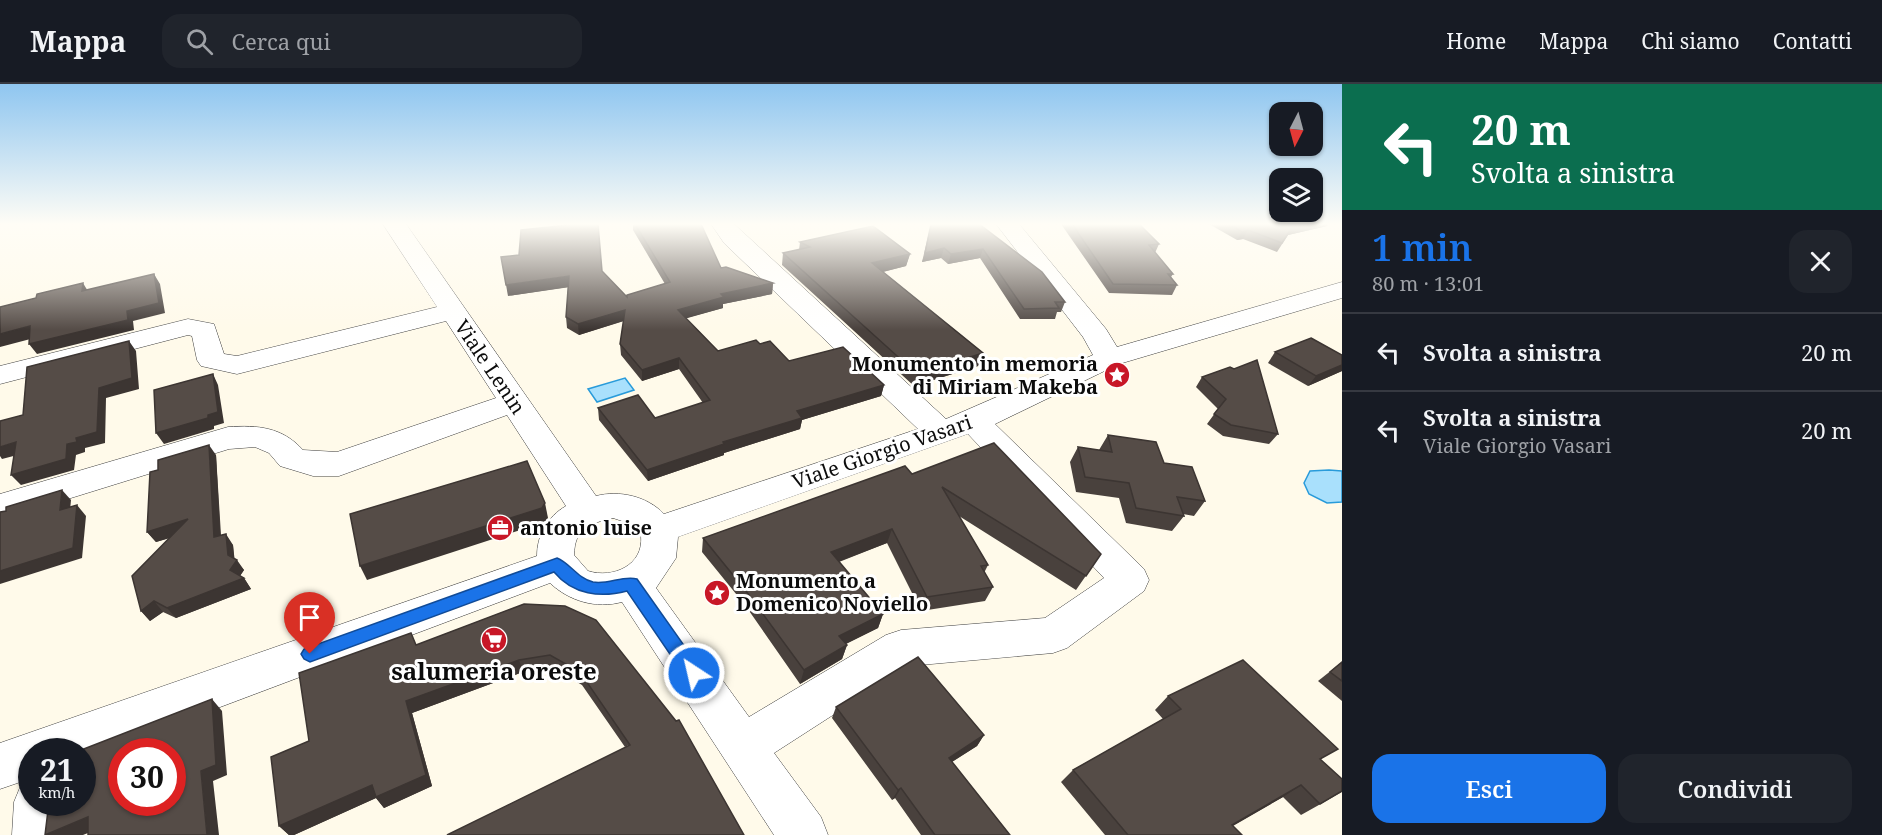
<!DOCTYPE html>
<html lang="it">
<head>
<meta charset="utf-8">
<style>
  :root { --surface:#171b24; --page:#20242c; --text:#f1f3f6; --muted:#9ea1a6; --line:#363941; --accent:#1a73e8 }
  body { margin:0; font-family:"Noto Serif",serif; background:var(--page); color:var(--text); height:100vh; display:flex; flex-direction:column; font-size:22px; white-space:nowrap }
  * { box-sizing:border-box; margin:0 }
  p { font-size:20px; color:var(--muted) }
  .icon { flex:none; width:33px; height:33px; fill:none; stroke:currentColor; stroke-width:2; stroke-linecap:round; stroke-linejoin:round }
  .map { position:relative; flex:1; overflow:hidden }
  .drawer { display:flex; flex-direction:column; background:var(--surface); width:540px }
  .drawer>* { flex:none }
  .hud { background:#0b6e4f; color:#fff; overflow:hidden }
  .needle { width:39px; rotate:186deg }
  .fabs { position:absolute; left:1269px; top:18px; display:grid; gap:12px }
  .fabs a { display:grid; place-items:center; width:54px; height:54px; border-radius:12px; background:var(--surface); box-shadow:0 2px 4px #0004; font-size:30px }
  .speed { position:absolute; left:18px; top:654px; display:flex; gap:12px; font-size:30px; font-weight:700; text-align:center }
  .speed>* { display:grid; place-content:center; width:78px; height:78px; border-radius:50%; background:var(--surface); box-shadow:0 2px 4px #0004; line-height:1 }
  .speed small { font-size:15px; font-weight:400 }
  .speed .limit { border:9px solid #d22; background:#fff; color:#111 }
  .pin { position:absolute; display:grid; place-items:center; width:51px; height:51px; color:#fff; margin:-62px -26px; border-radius:50% 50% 50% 0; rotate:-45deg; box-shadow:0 0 6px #0007 }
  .pin .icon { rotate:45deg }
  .me { position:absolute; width:66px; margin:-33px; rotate:325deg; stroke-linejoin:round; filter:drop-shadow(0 0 4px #0008) }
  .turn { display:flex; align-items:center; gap:21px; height:126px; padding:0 30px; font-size:27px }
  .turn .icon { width:78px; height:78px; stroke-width:2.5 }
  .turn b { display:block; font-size:42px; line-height:51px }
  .round { display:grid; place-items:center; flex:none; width:63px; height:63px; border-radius:18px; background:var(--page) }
  .overview { display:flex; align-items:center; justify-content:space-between; height:102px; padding:0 30px }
  h1 { font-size:36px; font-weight:600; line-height:45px; color:var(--accent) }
  .primary-button { display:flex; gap:12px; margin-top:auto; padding:12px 30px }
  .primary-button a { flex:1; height:69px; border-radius:18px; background:var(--accent); color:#fff; font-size:24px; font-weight:600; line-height:69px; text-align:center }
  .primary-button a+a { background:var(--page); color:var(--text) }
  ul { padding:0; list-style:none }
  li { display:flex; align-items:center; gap:18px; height:78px; padding:0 30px; border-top:2px solid var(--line) }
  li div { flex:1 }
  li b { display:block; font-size:22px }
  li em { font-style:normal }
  header { display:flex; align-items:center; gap:36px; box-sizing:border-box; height:84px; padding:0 30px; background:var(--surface); border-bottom:2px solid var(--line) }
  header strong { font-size:28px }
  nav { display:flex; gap:33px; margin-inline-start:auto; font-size:21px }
  .search { width:420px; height:54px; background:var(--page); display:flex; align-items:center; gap:15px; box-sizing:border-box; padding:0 21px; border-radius:18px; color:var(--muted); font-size:22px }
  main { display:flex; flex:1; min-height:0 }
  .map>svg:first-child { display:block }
  .water { fill:#a9e0fc; stroke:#299bda; stroke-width:1.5 }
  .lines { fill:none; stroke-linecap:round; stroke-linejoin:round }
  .minor-casing { stroke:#3f3f3f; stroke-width:1 }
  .minor { fill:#fff; fill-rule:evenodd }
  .wall { fill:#49413d }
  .shaded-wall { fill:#3c3532 }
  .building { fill:#554c47; stroke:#3c3532; stroke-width:1.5; fill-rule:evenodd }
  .route { fill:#1a73e8; stroke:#114b97; stroke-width:1.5 }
  .labels { text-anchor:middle; stroke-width:6; stroke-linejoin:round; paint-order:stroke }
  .poi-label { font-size:20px; font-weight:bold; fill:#0c0c0c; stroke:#fff; text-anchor:start }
  .street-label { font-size:20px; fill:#0c0c0c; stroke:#fff }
  .near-poi-label { font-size:24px; font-weight:bold; fill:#0c0c0c; stroke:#fff }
</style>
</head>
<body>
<header>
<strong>Mappa</strong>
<div class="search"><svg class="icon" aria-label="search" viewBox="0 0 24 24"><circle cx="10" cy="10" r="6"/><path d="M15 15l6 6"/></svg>Cerca qui</div>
<nav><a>Home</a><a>Mappa</a><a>Chi siamo</a><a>Contatti</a></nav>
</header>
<main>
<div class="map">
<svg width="1342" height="751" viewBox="0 0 1342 751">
  <rect width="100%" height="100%" fill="#fffaea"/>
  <g class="water">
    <polygon points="625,294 634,306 597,318 588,305"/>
    <polygon points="1329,386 1342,387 1342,418 1327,419 1309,410 1304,399 1310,387"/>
  </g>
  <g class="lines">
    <g class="minor-casing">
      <g id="minor">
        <path d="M 383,140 L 406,140 L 596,412 C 619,406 647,412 664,430 L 918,345 L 724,159 L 711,140 L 734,140 L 946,335 L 1093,271 L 1083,253 L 996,140 L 1019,140 L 1106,245 L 1117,263 L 1342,198 L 1342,214 L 1119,280 L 995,340 L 1144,485 L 1149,496 L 1144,507 L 1067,564 L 1053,569 L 909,582 L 774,669 L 821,733 L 828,751 L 774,751 L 622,518 C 596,525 569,517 550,499 L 82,675 L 82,668 L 32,668 L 32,694 L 0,705 L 0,659 L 537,472 C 537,451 547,433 566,422 L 507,331 L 339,392 L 313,392 L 280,382 L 269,369 L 255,363 L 229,365 L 0,436 L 0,410 L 228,343 C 258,341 282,343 303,366 L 337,368 L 496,314 L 446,237 L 237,290 L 201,282 L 197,276 L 192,252 L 188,251 L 0,300 L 0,282 L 188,235 L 214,240 L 224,270 L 237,272 L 437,223 ZM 968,350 L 1104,494 L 1045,534 L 901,546 L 886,551 L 749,633 L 656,504 L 676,474 L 678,453 ZM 613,434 L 625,438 L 641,452 C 644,481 613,495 588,487 L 574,471 C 575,444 588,440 613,434 Z"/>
        <polygon points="32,696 32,718 62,718 62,751 12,751 14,718 21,701"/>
      </g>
    </g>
    <use href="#minor" class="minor"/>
  </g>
  <g class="wall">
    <polygon points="633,140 635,140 721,184 773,199 772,210 723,220 723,224 686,234 718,267 760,260 789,277 884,301 881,312 802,336 800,345 724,369 724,371 648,397 599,336 598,324 655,334 703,319 679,285 642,297 621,271 620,260 624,237 579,251 567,244 566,233 568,203 508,212 602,187 627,213 665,200 633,146"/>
    <polygon points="931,140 979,140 1065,218 1061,228 1057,228 1055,235 1020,235 980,174 948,180 941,174 922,178"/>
    <polygon points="1061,140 1139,140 1159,160 1155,169 1173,190 1171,193 1177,201 1172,211 1109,209"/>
    <polygon points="1209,140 1328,140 1327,142 1288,151 1277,168 1243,155 1237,156"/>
    <polygon points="800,158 910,170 906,182 883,188 983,269 978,282 914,302 782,181 783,169 799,166"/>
    <polygon points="1275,268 1342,271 1342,287 1308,302 1268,279"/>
    <polygon points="1202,293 1278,350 1269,360 1223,352 1207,340 1218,325 1196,303"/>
    <polygon points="1108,351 1164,379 1205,417 1194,432 1183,430 1184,432 1172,447 1126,439 1119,414 1076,408 1070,378 1078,363 1099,366"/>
    <polygon points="216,371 221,451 233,461 234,475 244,486 240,492 244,494 251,505 176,534 163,528 150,537 141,527 170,454 156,458 147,448"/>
    <polygon points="912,390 1101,470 1076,506 959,432 988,481 984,489 993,503 985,517 921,527 887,459 839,478 883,530 878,544 846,560 847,561 842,575 800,600 745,521 702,468 703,454"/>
    <polygon points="524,520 676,637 625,663 582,601 553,584 523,588 412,629 432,702 384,724 376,714 294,751 289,751 279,742 309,657 416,561"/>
    <polygon points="1342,578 1342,617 1318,597"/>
    <polygon points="1168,612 1321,676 1342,708 1301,731 1283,713 1233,742 1242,751 1105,751 1061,698 1073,686 1163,635 1155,626"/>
    <polygon points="836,623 984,651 977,662 952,678 1010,751 921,751 895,714 892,716 832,634"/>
  </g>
  <g class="shaded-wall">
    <polygon points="1303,140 1328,140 1327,142 1288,151 1293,142"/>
    <polygon points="1248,146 1243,155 1237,156 1242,148"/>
    <polygon points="944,164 941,174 922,178 925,169"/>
    <polygon points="983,165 980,174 948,180 951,170"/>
    <polygon points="910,170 906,182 870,191 872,179"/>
    <polygon points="154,190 160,200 165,229 133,237 134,246 37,270 29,260 127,227"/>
    <polygon points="569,192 570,203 508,212 506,201"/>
    <polygon points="83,199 89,209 82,207"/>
    <polygon points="773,199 772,210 723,220 723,224 677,237 678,226 721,210"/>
    <polygon points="625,226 626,236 579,251 578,240"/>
    <polygon points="30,242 38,253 0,263 0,250"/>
    <polygon points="129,257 136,267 139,305 106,314 105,359 85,364 85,368 76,371 74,386 21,401 11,391 67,360 76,354 99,304"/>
    <polygon points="983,269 978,282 914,302 917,290"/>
    <polygon points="679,274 679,285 642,297 642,286"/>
    <polygon points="1342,281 1342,287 1308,302 1316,292"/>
    <polygon points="213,290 218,301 224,339 214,342 214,345 164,360 156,349"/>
    <polygon points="884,301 881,312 802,336 800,345 724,369 724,371 648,397 647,386 723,358 797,327"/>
    <polygon points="16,358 25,369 2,375 0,372 0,363"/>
    <polygon points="209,361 216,371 221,463 214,453"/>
    <polygon points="62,406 71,416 69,437 60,426"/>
    <polygon points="545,419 548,434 545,438 367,496 360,482"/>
    <polygon points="77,421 86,432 82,474 0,500 0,487"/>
    <polygon points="188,435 195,446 156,458 147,448"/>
    <polygon points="892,445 887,459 827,482 831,468"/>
    <polygon points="226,450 233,461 235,479 237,476 244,486 237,496 230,486"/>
    <polygon points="244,494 251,505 176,534 167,524"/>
    <polygon points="154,517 163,528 150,537 141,527"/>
    <polygon points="883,530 878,544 835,565 839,552"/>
    <polygon points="847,561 842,575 800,600 804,586"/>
    <polygon points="519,576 523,588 412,629 432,702 384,724 376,714 294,751 289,751 279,742 372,701 406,617"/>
    <polygon points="212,615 222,627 227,691 213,697 219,751 207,751 201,687"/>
    <polygon points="984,651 977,662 942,684 949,674"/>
    <polygon points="1301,701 1283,713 1216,751 1232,741"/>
    <polygon points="901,704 895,714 892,716 898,706"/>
    <polygon points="88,733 103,743 83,751 45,751"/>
  </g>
  <g class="building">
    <polygon points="578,140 598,140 602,187 627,213 627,211 670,198 635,140 701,140 721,184 726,183 773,199 721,210 724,213 678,226 718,267 756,256 760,260 770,257 789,277 843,263 884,301 797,327 802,334 723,358 724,360 647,386 598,324 638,311 655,334 710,316 679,274 642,286 620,260 625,226 578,240 566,233 569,192 506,201 501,173 519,171 521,146"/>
    <polygon points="931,140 979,140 1042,188 1065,218 1055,218 1059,224 1024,225 983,165 951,170 944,164 925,169"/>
    <polygon points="1072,140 1139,140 1159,160 1149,161 1173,190 1168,190 1177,201 1113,200"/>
    <polygon points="1229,140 1303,140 1293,142 1282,159 1248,146 1242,148"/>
    <polygon points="873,142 910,170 872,179 983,269 917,290 783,169 810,163 800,158"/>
    <polygon points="154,190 159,219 127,227 128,236 29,260 30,242 0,250 0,223 36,214 37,210 83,199 82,207"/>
    <polygon points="1311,254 1342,271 1342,281 1316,292 1275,268"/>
    <polygon points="129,257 132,294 99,304 97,348 76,354 77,358 67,360 66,375 11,391 16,358 0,363 0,337 23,331 27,283"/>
    <polygon points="1257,276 1278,350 1231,341 1214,330 1226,315 1202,293 1230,283 1234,285"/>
    <polygon points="213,290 218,328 208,331 208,334 156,349 154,306"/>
    <polygon points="1108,351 1156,358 1164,379 1192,383 1205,417 1177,413 1184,432 1136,424 1129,399 1085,393 1078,363 1112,368"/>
    <polygon points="994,359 1101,470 1086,492 942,403 988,481 981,482 993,503 927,513 892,445 831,468 883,530 839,552 847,561 804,586 746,507 703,454 905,382 912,390"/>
    <polygon points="209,361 214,453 226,450 228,471 237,476 230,486 244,494 167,524 154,517 141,527 132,492 188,435 147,448 150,388 158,386 158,376"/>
    <polygon points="527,377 545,419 542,424 360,482 350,430"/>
    <polygon points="62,406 60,426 77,421 73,464 0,487 0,428 6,427 6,423"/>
    <polygon points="524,520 565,522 596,536 676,637 679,636 744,751 447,751 630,661 580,588 550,571 519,576 406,617 426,691 376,713 372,701 279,742 271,673 309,657 299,589 411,549 416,561"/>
    <polygon points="918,573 984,651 949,674 1010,751 935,751 901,704 898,706 836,623"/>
    <polygon points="1243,576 1338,665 1320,675 1342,695 1342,707 1320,720 1301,701 1232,741 1242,751 1128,751 1073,686 1181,625 1168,612"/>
    <polygon points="1342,578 1342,597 1330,588"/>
    <path d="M 212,615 L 216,681 L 201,687 L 207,751 L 88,751 L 88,733 L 45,751 L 49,718 L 82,718 L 82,668 L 76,668 ZM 122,668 L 172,668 L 172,718 L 122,718 Z"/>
  </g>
  <linearGradient id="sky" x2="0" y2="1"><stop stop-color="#8fc6f0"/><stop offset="0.57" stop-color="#fffdf6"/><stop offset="1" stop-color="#fffdf6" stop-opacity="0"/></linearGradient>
  <rect width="1342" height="246" fill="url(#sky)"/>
  <path class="route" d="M 557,474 C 570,479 577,494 593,498 C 608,501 623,491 637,495 L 700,584 L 702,589 L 700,595 L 694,597 L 687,595 L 627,507 C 601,514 573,511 554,488 L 310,578 L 304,575 L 301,570 L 304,565 Z"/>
  <defs>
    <g id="sight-disc" transform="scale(1.35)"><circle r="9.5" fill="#c81727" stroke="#fff"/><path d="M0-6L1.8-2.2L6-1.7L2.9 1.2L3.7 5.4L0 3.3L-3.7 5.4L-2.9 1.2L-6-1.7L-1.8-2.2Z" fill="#fff"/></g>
    <g id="office-disc" transform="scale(1.35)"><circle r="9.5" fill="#c81727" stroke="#fff"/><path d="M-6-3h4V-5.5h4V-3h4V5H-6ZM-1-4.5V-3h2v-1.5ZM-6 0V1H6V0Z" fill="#fff"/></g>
    <g id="supermarket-disc" transform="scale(1.35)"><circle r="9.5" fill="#c81727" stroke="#fff"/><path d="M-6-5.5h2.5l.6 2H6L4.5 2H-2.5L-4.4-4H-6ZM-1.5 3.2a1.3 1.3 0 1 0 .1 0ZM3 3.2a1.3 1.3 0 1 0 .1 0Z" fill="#fff"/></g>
  </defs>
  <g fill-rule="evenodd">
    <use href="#sight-disc" x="1117" y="291"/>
    <use href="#office-disc" x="500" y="444"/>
    <use href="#sight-disc" x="717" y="509"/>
    <use href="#supermarket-disc" x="494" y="556"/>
  </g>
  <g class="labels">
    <g class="poi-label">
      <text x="1098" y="287" text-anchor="end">Monumento in memoria<tspan x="1098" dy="23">di Miriam Makeba</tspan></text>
      <text x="520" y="451">antonio luise</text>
      <text x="736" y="504">Monumento a<tspan x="736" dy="23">Domenico Noviello</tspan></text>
    </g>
    <g class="street-label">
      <text transform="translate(490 283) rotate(56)" y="7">Viale Lenin</text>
      <text transform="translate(882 368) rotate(-19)" y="7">Viale Giorgio Vasari</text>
    </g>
    <g class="near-poi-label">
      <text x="494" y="596">salumeria oreste</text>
    </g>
  </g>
</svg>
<div class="fabs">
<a><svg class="needle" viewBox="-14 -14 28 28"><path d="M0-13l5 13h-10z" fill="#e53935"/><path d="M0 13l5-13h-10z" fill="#9ea1a6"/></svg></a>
<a><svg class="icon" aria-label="layers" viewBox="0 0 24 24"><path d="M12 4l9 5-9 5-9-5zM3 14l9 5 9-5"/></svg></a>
</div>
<div class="speed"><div>21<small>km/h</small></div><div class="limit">30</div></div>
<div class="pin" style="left:310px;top:570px;background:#d93025"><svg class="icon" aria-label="arrive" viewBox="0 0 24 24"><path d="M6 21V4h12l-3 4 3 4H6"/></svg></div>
<svg class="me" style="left:694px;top:589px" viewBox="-20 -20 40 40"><circle r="17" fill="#1a73e8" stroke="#fff" stroke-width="3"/><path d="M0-11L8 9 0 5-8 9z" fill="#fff"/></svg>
</div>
<section class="drawer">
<div class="hud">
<div class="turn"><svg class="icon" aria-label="left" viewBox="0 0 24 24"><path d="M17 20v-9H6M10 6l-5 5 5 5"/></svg><div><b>20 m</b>Svolta a sinistra</div></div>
</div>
<div class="overview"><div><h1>1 min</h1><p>80 m · 13:01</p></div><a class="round"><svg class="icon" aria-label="close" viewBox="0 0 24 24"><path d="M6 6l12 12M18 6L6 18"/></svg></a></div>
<ul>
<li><svg class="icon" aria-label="left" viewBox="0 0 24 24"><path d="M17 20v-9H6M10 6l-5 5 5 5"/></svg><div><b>Svolta a sinistra</b></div><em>20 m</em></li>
<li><svg class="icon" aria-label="left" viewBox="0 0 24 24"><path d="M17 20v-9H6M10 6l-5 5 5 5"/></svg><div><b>Svolta a sinistra</b><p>Viale Giorgio Vasari</p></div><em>20 m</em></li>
</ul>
<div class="primary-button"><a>Esci</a><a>Condividi</a></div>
</section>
</main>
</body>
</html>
